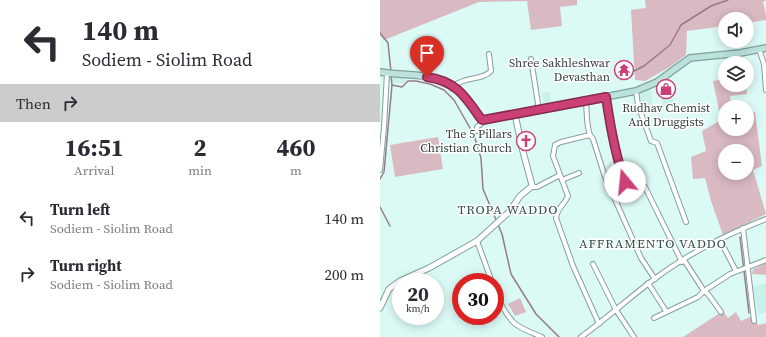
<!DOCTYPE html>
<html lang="en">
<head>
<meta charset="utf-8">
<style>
  :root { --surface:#fff; --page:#f2f2f3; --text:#2b2b33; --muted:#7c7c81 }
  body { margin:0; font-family:"Source Serif 4",serif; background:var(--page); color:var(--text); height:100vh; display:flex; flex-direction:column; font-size:15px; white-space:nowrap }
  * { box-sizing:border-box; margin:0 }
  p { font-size:13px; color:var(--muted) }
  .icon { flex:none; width:22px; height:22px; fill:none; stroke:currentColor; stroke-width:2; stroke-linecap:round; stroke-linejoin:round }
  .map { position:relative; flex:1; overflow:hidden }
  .panel { display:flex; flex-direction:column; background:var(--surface); width:380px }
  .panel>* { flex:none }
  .banner { background:#fff; color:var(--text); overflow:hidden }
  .controls { position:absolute; left:338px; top:12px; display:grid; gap:8px }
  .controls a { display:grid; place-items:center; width:36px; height:36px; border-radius:50%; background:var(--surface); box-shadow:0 2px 10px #0003; font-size:20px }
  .speed { position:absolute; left:12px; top:273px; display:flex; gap:8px; font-size:20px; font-weight:700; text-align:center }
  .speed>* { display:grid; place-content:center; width:52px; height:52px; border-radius:50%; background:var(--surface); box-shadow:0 2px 10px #0003; line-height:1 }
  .speed small { font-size:10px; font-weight:400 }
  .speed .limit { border:6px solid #d22; background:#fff; color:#111 }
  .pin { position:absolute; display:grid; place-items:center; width:34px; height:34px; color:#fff; margin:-41px -17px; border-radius:50% 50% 50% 0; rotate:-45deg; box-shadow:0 0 4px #0007 }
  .pin .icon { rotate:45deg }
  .me { position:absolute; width:44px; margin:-22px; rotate:343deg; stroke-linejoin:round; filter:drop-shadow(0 0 3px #0008) }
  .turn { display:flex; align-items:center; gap:14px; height:84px; padding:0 16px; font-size:18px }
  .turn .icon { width:52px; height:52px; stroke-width:2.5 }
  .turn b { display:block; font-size:28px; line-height:34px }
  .then { display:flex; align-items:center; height:38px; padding:0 16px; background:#0003; gap:8px; font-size:15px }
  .eta { display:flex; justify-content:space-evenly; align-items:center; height:68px; text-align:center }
  .eta b { font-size:24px; font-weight:700; line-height:28px }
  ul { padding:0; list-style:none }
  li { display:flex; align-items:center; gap:12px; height:56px; padding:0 16px }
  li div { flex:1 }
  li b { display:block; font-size:15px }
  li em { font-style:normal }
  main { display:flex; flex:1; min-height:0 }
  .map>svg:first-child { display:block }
  .built { fill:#c8f1ea }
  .green { fill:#d9b9c2; fill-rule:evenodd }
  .water { fill:#c296a3; stroke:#977c85 }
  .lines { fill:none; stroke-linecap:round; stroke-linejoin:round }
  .stream { stroke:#977c85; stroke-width:1.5 }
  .minor-casing { stroke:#83a09b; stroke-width:6 }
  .tertiary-casing { stroke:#83a09b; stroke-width:7 }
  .secondary-casing { stroke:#83a09b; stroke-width:8 }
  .minor { stroke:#fff; stroke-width:4 }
  .tertiary { stroke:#fff; stroke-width:5 }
  .secondary { stroke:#bce2de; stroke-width:5.5 }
  .route-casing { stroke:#842a4d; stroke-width:10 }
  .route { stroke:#cb4077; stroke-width:7 }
  .labels { text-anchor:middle; stroke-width:3; stroke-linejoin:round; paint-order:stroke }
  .poi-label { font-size:12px; fill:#33403e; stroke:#fff; text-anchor:end }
  .neighbourhood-label { font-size:13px; letter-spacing:1px; fill:#35504c; stroke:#fff }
</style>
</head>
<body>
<main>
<section class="panel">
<div class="banner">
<div class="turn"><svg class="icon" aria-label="left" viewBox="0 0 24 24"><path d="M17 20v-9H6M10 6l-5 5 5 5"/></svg><div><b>140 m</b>Sodiem - Siolim Road</div></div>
<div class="then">Then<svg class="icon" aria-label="right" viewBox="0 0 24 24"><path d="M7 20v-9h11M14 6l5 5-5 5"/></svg></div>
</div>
<div class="eta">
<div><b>16:51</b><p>Arrival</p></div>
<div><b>2</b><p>min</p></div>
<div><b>460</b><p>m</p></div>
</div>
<ul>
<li><svg class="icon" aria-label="left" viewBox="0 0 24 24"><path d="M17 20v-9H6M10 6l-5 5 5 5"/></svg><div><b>Turn left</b><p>Sodiem - Siolim Road</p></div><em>140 m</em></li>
<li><svg class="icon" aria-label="right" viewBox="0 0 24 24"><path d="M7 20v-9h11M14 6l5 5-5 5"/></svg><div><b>Turn right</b><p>Sodiem - Siolim Road</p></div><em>200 m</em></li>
</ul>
</section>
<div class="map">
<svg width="386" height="337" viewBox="0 0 386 337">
  <rect width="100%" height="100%" fill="#dbfaf6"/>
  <g class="built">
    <polygon points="11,74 26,76 25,83 11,83"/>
    <polygon points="289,81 294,105 283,106 279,86"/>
    <polygon points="271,90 273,110 262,112 259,95"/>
    <polygon points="170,92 171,105 164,107 162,93"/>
    <polygon points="386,283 386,312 378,315 373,287"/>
  </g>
  <g class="green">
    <polygon points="0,0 197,0 197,5 180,7 182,26 151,30 147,1 99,2 4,40 0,35"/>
    <polygon points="265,0 386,0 383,2 386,15 386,20 367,23 367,19 345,19 345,26 307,31 306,55 288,68 265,81 255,80 251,10 266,8"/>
    <path d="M 345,79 L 345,85 L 366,85 L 367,94 L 350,96 L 351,107 L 345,107 L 345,129 L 367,129 L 367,113 L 375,112 L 382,166 L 373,170 L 386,214 L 343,235 L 331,201 L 325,178 L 313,179 L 311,157 L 326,151 L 322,131 L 341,120 L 333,81 ZM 345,151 L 367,151 L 367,173 L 345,173 Z"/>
    <polygon points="58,137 63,169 15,177 10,145"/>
    <polygon points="386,263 386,275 372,274 373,269"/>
    <polygon points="140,298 146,312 135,316 128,304"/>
    <polygon points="343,311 348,318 356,312 361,321 370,317 379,325 386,323 386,337 303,337"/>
  </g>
  <polygon class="water" points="245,63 247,74 241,75 239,64"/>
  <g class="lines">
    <g class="stream">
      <polyline points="0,33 8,43 11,72"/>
      <polyline points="246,72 254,71 264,66 290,45 301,25 331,6 348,0"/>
      <polyline points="12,85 22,87 28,81 36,81 50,84 64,90 74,100 94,135 101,158 103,189 122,234 131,274 156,314 179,337"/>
      <polyline points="0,179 4,172 12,85 11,76"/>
      <polyline points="0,207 10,226"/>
      <polyline points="360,237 369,313"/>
    </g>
    <g class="minor-casing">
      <g id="minor">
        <polyline points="379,49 384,64 386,90"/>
        <polyline points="151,59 159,110"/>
        <path d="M 74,86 C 85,76 102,81 111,71 L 109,54"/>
        <polyline points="256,91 258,105 271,141 277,143 306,222"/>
        <path d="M 225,97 C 229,119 234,140 239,162 C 241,169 245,178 244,186 L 232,191"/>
        <path d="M 206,101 C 207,113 206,124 210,135"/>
        <polyline points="97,131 97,127 101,124 103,120"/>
        <polyline points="0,170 4,127 7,73"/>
        <polyline points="182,180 199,173"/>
        <polyline points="151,187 157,187 180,175"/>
        <polyline points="265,187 302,262"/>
        <polyline points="363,228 374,321"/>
        <polyline points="340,240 356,271"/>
        <polyline points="97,241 112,282"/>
        <polyline points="304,260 324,291 328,294 341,312"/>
        <polyline points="213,264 236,310 254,337"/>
        <polyline points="268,283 286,311"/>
        <path d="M 115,291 C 119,301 126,314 133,322 C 140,329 153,333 162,337"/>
        <polyline points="274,318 318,297 324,291 350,274 386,260"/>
        <path d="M 219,324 L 193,266 L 176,218 C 178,206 183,207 188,196 L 173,156 L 175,145 L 181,142 L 210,135 L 213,139 L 225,177 L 261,258 L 275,279"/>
        <path d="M 201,337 C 226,319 249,298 273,280 C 306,255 347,234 386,219"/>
      </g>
    </g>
    <g class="tertiary-casing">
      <polyline id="tertiary" points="0,308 9,289 20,281 49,268 97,241 130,211 140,196 151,187 152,185 142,148 135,114"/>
    </g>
    <g class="secondary-casing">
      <path id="secondary" d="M 0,72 C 11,74 23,74 34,75 C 72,78 81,90 101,119 L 107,120 L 256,91 L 277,82 L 310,58 L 360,53 L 386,48"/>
    </g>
    <use href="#minor" class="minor"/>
    <use href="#tertiary" class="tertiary"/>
    <use href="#secondary" class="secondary"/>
  </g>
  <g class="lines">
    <g class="route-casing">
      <path id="route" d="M 47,77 C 76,81 85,96 101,119 L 103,120 L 226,97 C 230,125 235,155 245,182"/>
    </g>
    <use href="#route" class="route"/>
  </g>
  <defs>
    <g id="temple-ring" transform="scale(1)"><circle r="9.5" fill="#fff" stroke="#cb4077" stroke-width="1.5"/><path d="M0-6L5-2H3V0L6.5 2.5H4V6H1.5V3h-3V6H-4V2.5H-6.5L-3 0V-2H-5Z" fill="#cb4077"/></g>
    <g id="shop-ring" transform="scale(1)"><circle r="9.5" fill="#fff" stroke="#cb4077" stroke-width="1.5"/><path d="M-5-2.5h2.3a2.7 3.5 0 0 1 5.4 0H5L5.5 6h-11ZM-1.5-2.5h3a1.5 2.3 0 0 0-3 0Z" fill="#cb4077"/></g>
    <g id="church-ring" transform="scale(1)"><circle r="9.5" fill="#fff" stroke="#cb4077" stroke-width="1.5"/><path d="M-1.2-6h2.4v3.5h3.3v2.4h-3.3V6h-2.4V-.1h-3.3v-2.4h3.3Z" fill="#cb4077"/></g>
  </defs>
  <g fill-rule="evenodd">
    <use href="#temple-ring" x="244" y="70"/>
    <use href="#shop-ring" x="286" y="89"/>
    <use href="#church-ring" x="146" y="141"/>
  </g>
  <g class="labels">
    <g class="poi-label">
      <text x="230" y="67">Shree Sakhleshwar<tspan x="230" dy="14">Devasthan</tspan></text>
      <text x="286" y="112" text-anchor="middle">Rudhav Chemist<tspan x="286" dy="14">And Druggists</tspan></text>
      <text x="132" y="138">The 5 Pillars<tspan x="132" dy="14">Christian Church</tspan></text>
    </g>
    <g class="neighbourhood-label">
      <text x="128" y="214">TROPA WADDO</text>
      <text x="273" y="248">AFFRAMENTO VADDO</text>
    </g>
  </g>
</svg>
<div class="controls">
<a><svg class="icon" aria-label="sound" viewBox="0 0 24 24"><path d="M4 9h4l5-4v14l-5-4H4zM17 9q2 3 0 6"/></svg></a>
<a><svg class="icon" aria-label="layers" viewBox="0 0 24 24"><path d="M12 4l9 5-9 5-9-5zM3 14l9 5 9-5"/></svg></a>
<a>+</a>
<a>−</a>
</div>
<div class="speed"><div>20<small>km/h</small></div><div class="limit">30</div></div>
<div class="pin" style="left:47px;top:77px;background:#d93025"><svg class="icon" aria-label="arrive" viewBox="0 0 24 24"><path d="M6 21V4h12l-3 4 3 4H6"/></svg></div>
<svg class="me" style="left:245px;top:182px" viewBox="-20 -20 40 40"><circle r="19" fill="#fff"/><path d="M0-13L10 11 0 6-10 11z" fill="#cb4077"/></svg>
</div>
</main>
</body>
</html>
